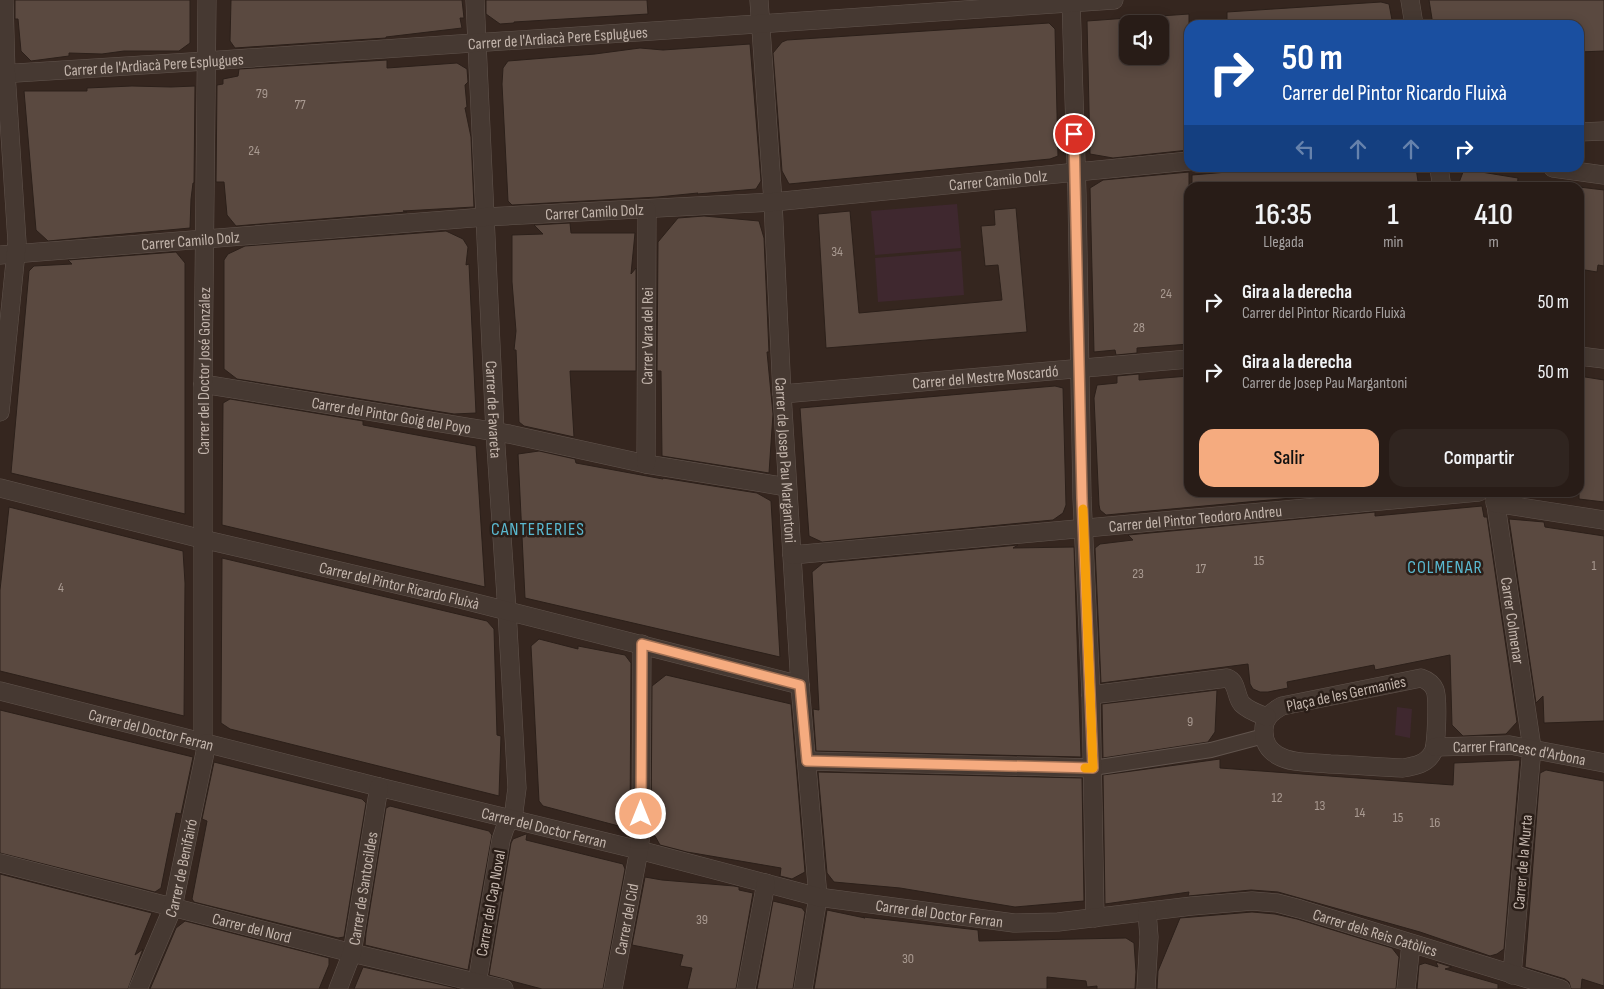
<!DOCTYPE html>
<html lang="es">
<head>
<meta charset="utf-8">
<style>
  :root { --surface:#281c17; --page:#302520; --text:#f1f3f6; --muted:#a5a1a1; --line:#443a36; --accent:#f5ab7f }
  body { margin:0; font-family:"Sofia Sans Condensed",sans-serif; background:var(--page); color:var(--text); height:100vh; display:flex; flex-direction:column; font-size:19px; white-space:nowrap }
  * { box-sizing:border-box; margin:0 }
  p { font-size:16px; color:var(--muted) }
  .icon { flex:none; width:28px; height:28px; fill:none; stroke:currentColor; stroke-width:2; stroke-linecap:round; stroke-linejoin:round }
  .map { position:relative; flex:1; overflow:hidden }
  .sheet { position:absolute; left:1184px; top:182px; width:400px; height:315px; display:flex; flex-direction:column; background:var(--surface); border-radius:15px; box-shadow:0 2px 12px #0003,0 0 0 1px var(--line) }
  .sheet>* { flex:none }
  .guide { position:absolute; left:1184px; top:20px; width:400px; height:152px; border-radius:15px; box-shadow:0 2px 12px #0003,0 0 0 1px var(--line); background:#1a4fa0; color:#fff; overflow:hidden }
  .controls { position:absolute; left:1119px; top:15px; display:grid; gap:10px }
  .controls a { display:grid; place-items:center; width:50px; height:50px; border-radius:10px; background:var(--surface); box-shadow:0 2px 12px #0003,0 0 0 1px var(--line); font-size:25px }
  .pin { position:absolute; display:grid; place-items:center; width:42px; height:42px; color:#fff; margin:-21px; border:2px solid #fff; border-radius:50%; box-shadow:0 1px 5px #0007 }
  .me { position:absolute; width:55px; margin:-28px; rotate:0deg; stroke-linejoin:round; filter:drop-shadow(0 0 4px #0008) }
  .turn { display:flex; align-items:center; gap:18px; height:105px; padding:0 15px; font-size:22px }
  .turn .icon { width:65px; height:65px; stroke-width:2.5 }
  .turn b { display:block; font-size:35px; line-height:42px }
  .lanes { display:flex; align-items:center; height:48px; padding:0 15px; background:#0003; justify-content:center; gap:25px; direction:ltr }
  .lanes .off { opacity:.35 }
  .eta { display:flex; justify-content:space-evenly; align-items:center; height:85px; text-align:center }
  .eta b { font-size:30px; font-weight:600; line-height:35px }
  .button { display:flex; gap:10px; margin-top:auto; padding:10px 15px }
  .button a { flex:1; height:58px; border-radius:15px; background:var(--accent); color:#111; font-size:20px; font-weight:600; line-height:58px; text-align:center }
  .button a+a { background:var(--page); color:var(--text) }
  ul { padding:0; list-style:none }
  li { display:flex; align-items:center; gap:15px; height:70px; padding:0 15px }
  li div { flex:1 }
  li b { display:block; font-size:19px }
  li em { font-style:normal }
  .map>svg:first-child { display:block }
  .green { fill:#3f282f }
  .building { fill:#5a4940; stroke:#2c201a }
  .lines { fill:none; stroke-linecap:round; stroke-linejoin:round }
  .pedestrian-casing { stroke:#61544d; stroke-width:16 }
  .minor-casing { stroke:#61544d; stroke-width:19 }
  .pedestrian { stroke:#463932; stroke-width:14 }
  .minor { stroke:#463932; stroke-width:18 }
  .route-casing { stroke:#9f6f53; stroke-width:12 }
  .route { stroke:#f5ab7f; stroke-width:9 }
  .slow { stroke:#f59e0b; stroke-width:9 }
  .labels { text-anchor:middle; stroke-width:5; stroke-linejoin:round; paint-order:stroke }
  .number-label { font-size:14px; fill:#a99a91 }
  .street-label { font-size:16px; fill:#c3b5ac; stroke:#2a1e18 }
  .neighbourhood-label { font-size:18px; letter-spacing:1px; fill:#5ab9d0; stroke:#2a1e18 }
</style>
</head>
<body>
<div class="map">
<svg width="1604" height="989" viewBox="0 0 1604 989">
  <rect width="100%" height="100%" fill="#35261f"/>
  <g class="green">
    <polygon points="957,204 961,248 875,255 871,211"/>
    <polygon points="961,251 964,295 878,302 875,258"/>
    <polygon points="1397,707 1412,709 1410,738 1395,735"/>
  </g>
  <g class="building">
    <polygon points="15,0 190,0 190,43 179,51 124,51 102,54 69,53 69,56 31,61 21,51 18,19 15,19"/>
    <polygon points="231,0 462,0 464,18 460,18 462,28 386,37 386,38 235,48 230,41"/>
    <polygon points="486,0 647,0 648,14 514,22 514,23 500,24 486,14"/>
    <polygon points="1429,0 1604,0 1604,51 1579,52 1579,25 1433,25"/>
    <polygon points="1381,2 1389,4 1393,25 1227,25 1227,12"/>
    <polygon points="1189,14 1189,150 1113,158 1090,154 1087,21 1128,18 1128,56 1160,56 1160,16"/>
    <polygon points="1049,23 1055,29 1058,156 1050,159 789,184 782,171 773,53 782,42 787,40"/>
    <polygon points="750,44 761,181 756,189 697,194 698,193 658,197 512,205 508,201 502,84 503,68 508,61 595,54 640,48 663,50"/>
    <polygon points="387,60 387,68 457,63 467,69 468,82 465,85 467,107 465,108 471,137 474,207 403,211 407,212 236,226 227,215 224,182 216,182 217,85 223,84 223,79 238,76 239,69"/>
    <polygon points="132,86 171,87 195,86 194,183 193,183 191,199 190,228 48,241 36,230 24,91 87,91 87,88"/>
    <polygon points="1275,168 1416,168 1419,188 1192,188 1192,175"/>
    <polygon points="1469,170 1518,178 1517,188 1457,188 1463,172"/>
    <polygon points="1189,172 1189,344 1137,348 1137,353 1116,355 1115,350 1094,352 1090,188 1103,180"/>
    <polygon points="1579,187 1604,190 1604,266 1598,265 1597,272 1579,269"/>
    <polygon points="1016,208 1027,332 826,348 818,214 850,211 859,313 1002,300 998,265 985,266 981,226 995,225 994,210"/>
    <polygon points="704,216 759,221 764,238 769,352 767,352 773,414 769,473 662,456 661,371 657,371 658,242 678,218"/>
    <polygon points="570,223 571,233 635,233 631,274 636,268 636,371 570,371 574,437 524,426 519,422 516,350 514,350 516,331 512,282 512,235 543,234 534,225"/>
    <polygon points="446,231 463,239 468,247 466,265 469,264 476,413 454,414 237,379 224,369 224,260 228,254 245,246"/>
    <polygon points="176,252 185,263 185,514 11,473 29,271 34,266 72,264 68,260"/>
    <polygon points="1139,374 1139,380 1189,376 1189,492 1357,492 1106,515 1100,510 1099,505 1094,398 1097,385 1117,383 1117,376"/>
    <polygon points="1579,376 1604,380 1604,502 1579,499"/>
    <polygon points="1055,386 1063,388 1066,505 1063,513 1053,520 822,542 809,536 800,408"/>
    <polygon points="230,399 363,421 363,425 476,446 485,587 222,525 223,403"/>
    <polygon points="539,451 575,459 576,463 663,479 663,478 757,493 771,501 780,657 525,598 518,454"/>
    <polygon points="1482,506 1484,517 1487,517 1517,722 1506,734 1463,736 1452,725 1450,655 1375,670 1374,665 1287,682 1288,688 1268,692 1260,692 1253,689 1250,684 1248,664 1101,683 1095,548 1100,544 1133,540 1128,535 1375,512 1375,516"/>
    <polygon points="9,507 183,551 185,583 184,716 0,671 0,590"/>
    <polygon points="1509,519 1544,522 1545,527 1604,536 1604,721 1544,723 1543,696 1536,703"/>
    <polygon points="1018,545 1013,548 1074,547 1081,757 816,751 813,709 819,710 812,572 823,563"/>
    <polygon points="222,558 487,621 494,629 497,735 501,736 499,796 230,729 221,723"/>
    <polygon points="539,639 578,649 578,646 625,655 631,663 630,829 543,806 539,801 531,646"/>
    <polygon points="666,675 791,704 805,872 792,879 780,876 781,868 687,852 660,845 655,836 651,835 652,686"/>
    <polygon points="1217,690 1215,732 1208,742 1103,758 1102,704"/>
    <polygon points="0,710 193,757 181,814 176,813 161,888 155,892 0,853"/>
    <polygon points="1220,759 1220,768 1453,785 1454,763 1520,760 1504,949 1497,954 1490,956 1420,932 1278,892 1251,890 1188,896 1189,892 1105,904 1103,775"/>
    <polygon points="214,762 362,799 366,803 344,937 338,938 194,902 192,899 207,821 202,819"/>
    <polygon points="1546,770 1604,781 1604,986 1582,979 1581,989 1571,989 1569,982 1565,979 1525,967 1540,773"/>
    <polygon points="818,772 1082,778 1084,901 1015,907 900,888 834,882 827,873"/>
    <polygon points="390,806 489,831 492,835 468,970 365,945 366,933 386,808"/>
    <polygon points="526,834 527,834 526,840 623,864 625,869 603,989 542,989 489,975 511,843 513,839"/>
    <polygon points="0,874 152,913 135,955 143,949 128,989 0,989"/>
    <polygon points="645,877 662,880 734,886 739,887 739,890 753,893 736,989 687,989 692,968 680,966 683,955 632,945"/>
    <polygon points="773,901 802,908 805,912 793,989 757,989"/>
    <polygon points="827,910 865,918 863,917 978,930 979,941 1126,938 1134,943 1136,972 1135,989 1097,989 1097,986 1087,987 1086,981 1047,977 1047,989 814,989"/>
    <polygon points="1252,912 1275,914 1297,919 1392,948 1399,957 1396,989 1157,989 1158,971 1180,918"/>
    <polygon points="185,921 329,958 329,965 319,989 150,989 176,928"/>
    <polygon points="1436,962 1452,967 1445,969 1498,984 1498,989 1417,989 1419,965 1425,963 1438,967"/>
    <polygon points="363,967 456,988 457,989 354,989"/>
  </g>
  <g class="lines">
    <g class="pedestrian-casing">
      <polyline id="pedestrian" points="1093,768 1211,750 1264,736"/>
    </g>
    <g class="minor-casing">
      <g id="minor">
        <path id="s1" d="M 475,0 L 495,432 L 507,611 L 517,788 L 514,811 L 505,828 L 501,840 L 476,989"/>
        <path id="s2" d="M 759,0 L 773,202 L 782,394 L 800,685 L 818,897 L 803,989"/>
        <polyline points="1071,0 1077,195 1082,498 1091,695 1095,918"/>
        <polyline points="1410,0 1414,25"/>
        <path id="s3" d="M 0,74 L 206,61 L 1114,0"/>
        <polyline points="1579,132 1604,131"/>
        <polyline points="1439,168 1442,188"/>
        <polyline points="1553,168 1604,175"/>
        <path id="s4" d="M 0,255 L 485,217 L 773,202 L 1189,161"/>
        <polyline points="1579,356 1604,359"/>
        <path id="s5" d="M 203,384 L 509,434 L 646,464 L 787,487"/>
        <path id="s6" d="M 782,394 L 1189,359"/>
        <polyline points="0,412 17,242 6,73 4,0"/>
        <path id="s7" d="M 646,464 L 647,210"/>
        <path id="s8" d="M 0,488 L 202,539 L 460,599 L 800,685"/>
        <path id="s9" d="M 1494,492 L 1532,748 L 1512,975"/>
        <polyline points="1495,503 1604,520"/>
        <path id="s10" d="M 792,555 L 1479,492"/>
        <path d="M 1421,678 C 1427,680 1432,683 1435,690 C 1438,697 1437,746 1433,752 C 1427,764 1415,766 1403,768 C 1379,767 1354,765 1330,764 C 1313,762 1292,764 1277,755 C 1269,750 1264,742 1264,732 C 1263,719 1271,712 1282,706 Z"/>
        <path id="s11" d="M 0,691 L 379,787 L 639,850 L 818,897 L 1014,923 L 1058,922 L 1192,906 L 1252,901 L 1277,903 L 1300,909 L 1561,989"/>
        <path d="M 1091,695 L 1227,678 C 1238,682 1235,696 1242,704 C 1249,711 1259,714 1267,717"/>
        <path id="s12" d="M 203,741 L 203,384 L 207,0"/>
        <path id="s13" d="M 1435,747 L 1510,745 L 1604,763"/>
        <polyline points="807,761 1093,768"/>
        <path id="s14" d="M 0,863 L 352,953 L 504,989"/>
        <path id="s15" d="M 138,989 L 173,907 L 207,743"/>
        <path id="s16" d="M 338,989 L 352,953 L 379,787"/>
        <path id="s17" d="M 613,989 L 639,850 L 641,831 L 642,644"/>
        <polyline points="746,989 766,883"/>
        <polyline points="1146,989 1149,937 1147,912"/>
        <polyline points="1406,989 1411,944"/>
      </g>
    </g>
    <use href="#pedestrian" class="pedestrian"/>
    <use href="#minor" class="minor"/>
  </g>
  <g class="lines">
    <g class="route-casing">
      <polyline id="route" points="641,814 642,644 800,685 807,761 1093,768 1082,498 1074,134"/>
    </g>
    <use href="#route" class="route"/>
    <polyline class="slow" points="1083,509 1093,768 1085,768"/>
  </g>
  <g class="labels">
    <g class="number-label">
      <text x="262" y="98">79</text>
      <text x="300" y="109">77</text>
      <text x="254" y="155">24</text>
      <text x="837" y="256">34</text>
      <text x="1166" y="298">24</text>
      <text x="1139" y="332">28</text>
      <text x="1259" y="565">15</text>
      <text x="1594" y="570">1</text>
      <text x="1201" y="573">17</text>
      <text x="1138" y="578">23</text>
      <text x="61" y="592">4</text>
      <text x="1190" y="726">9</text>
      <text x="1277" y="802">12</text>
      <text x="1320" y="810">13</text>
      <text x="1360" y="817">14</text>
      <text x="1398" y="822">15</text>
      <text x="1435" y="827">16</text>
      <text x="702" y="924">39</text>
      <text x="908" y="963">30</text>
    </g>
    <g class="street-label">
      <text dy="6" stroke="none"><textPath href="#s3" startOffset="559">Carrer de l'Ardiacà Pere Esplugues</textPath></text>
      <text dy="6" stroke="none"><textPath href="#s3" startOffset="154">Carrer de l'Ardiacà Pere Esplugues</textPath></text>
      <text dy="6" stroke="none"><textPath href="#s4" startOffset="1001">Carrer Camilo Dolz</textPath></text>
      <text dy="6" stroke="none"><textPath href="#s4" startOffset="596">Carrer Camilo Dolz</textPath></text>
      <text dy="6" stroke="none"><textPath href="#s4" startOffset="191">Carrer Camilo Dolz</textPath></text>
      <text dy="6" stroke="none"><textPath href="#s7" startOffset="128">Carrer Vara del Rei</textPath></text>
      <text dy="6" stroke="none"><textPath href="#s12" startOffset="370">Carrer del Doctor José González</textPath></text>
      <text dy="6" stroke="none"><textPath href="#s6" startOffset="204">Carrer del Mestre Moscardó</textPath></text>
      <text dy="6" stroke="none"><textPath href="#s1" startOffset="410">Carrer de Favareta</textPath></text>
      <text dy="6" stroke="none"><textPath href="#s5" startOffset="191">Carrer del Pintor Goig del Poyo</textPath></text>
      <text dy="6" stroke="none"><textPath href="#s2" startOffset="461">Carrer de Josep Pau Margantoni</textPath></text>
      <text dy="6" stroke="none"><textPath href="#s10" startOffset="405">Carrer del Pintor Teodoro Andreu</textPath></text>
      <text dy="6" stroke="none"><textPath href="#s8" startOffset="411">Carrer del Pintor Ricardo Fluixà</textPath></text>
      <text dy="6" stroke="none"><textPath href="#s9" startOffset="130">Carrer Colmenar</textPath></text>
      <text transform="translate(1346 693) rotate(-12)" y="6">Plaça de les Germanies</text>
      <text dy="6" stroke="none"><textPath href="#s11" startOffset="156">Carrer del Doctor Ferran</textPath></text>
      <text dy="6" stroke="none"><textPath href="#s13" startOffset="85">Carrer Francesc d'Arbona</textPath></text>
      <text dy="6" stroke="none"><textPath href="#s11" startOffset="561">Carrer del Doctor Ferran</textPath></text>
      <text transform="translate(1522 862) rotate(-85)" y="6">Carrer de la Murta</text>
      <text dy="6" stroke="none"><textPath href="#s15" startOffset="129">Carrer de Benifairó</textPath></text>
      <text dy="6" stroke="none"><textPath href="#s16" startOffset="104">Carrer de Santocildes</textPath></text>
      <text transform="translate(490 903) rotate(-80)" y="6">Carrer del Cap Noval</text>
      <text dy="6" stroke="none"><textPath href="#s11" startOffset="966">Carrer del Doctor Ferran</textPath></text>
      <text dy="6" stroke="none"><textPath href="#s17" startOffset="71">Carrer del Cid</textPath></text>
      <text dy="6" stroke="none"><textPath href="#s14" startOffset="260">Carrer del Nord</textPath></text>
      <text dy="6" stroke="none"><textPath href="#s11" startOffset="1408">Carrer dels Reis Catòlics</textPath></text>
    </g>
    <g class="neighbourhood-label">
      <text x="538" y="535">CANTERERIES</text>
      <text x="1445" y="573">COLMENAR</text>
    </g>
  </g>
</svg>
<div class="controls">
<a><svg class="icon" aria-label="sound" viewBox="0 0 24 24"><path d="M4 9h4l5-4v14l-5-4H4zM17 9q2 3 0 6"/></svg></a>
</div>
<div class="pin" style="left:1074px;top:134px;background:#d93025"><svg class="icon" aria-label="arrive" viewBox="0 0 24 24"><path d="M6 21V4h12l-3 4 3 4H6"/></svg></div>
<svg class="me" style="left:641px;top:814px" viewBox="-20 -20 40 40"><circle r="17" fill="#f5ab7f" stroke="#fff" stroke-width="3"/><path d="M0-11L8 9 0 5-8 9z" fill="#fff"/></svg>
<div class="guide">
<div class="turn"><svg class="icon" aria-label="right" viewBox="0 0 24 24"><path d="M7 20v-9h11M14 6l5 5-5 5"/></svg><div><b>50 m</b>Carrer del Pintor Ricardo Fluixà</div></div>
<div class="lanes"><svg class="icon off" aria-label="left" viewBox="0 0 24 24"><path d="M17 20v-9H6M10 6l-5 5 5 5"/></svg><svg class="icon off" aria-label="ahead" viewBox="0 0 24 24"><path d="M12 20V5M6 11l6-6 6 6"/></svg><svg class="icon off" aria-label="ahead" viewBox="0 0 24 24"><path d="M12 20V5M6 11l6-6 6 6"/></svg><svg class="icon" aria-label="right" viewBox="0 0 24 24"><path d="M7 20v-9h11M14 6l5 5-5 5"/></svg></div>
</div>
<section class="sheet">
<div class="eta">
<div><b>16:35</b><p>Llegada</p></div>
<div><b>1</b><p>min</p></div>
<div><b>410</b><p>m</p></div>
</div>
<ul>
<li><svg class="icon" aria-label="right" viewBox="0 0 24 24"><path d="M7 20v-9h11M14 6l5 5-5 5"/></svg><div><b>Gira a la derecha</b><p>Carrer del Pintor Ricardo Fluixà</p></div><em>50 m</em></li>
<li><svg class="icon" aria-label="right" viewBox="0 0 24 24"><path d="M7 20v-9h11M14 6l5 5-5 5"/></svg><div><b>Gira a la derecha</b><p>Carrer de Josep Pau Margantoni</p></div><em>50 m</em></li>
</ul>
<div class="button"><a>Salir</a><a>Compartir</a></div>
</section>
</div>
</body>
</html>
